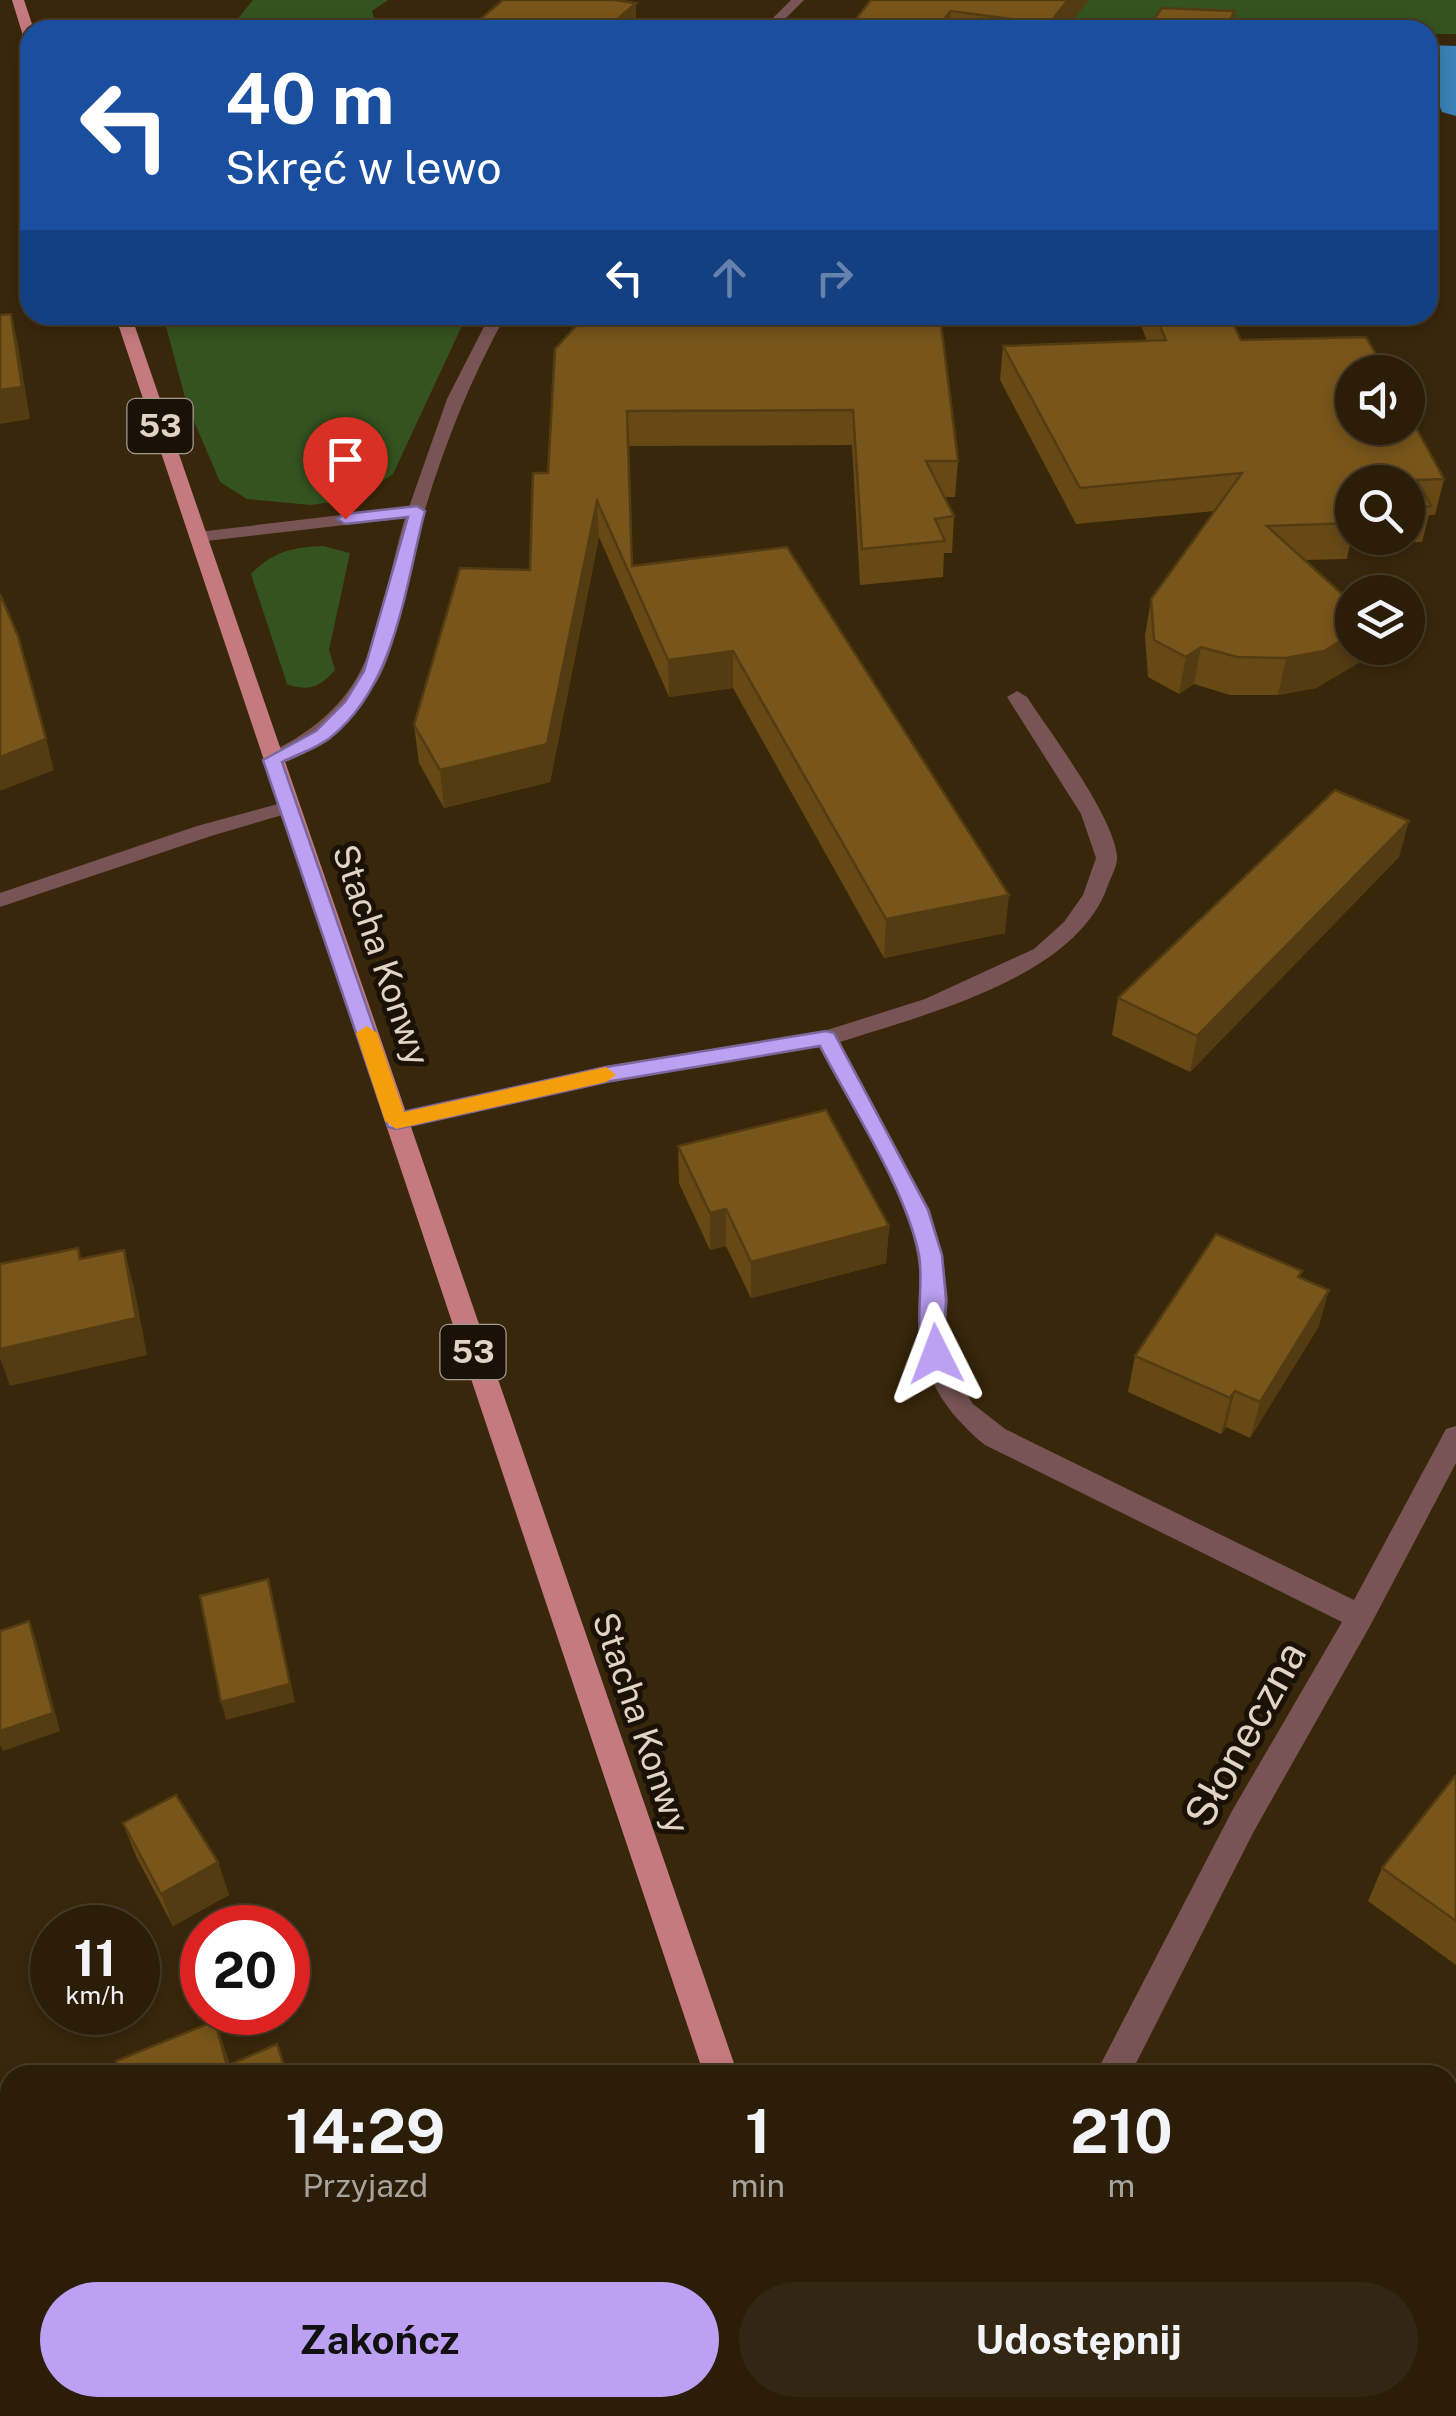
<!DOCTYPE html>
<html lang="pl">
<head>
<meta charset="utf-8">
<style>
  :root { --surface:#2b1d08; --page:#332612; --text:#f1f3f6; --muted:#a6a29c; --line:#473b29; --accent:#bca0f2 }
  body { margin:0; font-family:"Public Sans",sans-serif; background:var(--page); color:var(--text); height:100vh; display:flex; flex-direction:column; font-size:38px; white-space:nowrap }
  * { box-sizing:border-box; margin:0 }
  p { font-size:32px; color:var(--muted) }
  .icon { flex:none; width:55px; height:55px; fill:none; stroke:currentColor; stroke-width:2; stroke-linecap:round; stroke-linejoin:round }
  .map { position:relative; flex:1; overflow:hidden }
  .details { position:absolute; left:0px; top:2065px; width:1458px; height:352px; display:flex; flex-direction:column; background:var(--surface); border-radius:30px 30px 0 0; box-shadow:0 5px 15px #0003,0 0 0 2px var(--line) }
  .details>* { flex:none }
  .hud { position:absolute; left:20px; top:20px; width:1418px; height:305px; border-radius:30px; box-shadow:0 5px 15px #0003,0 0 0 2px var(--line); background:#1a4fa0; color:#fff; overflow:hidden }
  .fabs { position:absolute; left:1335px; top:355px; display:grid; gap:20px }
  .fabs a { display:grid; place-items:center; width:90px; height:90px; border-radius:50%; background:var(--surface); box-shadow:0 5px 15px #0003,0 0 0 2px var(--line); font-size:50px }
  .speed { position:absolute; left:30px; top:1905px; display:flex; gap:20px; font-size:50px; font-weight:700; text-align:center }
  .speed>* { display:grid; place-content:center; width:130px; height:130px; border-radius:50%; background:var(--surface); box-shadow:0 5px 15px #0003,0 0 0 2px var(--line); line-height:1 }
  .speed small { font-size:25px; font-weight:400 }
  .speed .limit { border:15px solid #d22; background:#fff; color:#111 }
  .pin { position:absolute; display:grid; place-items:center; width:85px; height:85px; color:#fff; margin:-102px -42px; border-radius:50% 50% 50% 0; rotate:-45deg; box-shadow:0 0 10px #0007 }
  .pin .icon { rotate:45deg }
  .me { position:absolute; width:110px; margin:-55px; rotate:357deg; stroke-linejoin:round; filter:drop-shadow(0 0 8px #0008) }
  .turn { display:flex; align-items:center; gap:35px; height:210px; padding:0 40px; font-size:45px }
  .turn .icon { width:130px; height:130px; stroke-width:2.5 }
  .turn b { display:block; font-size:70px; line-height:85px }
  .lanes { display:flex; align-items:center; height:95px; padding:0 40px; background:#0003; justify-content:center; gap:50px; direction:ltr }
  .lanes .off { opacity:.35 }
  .eta { display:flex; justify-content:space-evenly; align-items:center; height:170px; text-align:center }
  .eta b { font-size:60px; font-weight:700; line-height:70px }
  .button { display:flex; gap:20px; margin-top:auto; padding:20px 40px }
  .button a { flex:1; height:115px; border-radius:60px; background:var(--accent); color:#111; font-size:40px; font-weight:700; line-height:115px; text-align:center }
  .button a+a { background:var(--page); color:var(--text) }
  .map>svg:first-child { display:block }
  .green { fill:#34531f }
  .water { fill:#3a81b7 }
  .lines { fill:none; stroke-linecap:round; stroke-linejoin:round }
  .minor { fill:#785456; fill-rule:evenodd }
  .major { fill:#c47a7f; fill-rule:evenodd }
  .wall { fill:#674916; fill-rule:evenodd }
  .shaded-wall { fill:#543c12 }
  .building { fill:#78551a; stroke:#543c12; stroke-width:2.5 }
  .route { fill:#bca0f2; stroke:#7a689d; stroke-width:2.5 }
  .slow { fill:#f59e0b }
  .labels { text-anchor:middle; stroke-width:10; stroke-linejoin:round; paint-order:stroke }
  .shield { fill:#1a1207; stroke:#a59a8c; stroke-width:2.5 }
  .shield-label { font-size:32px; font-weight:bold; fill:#e0d4c5 }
  .street-label { font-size:35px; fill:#e0d4c5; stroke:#1a1207 }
  .near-street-label { font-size:42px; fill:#e0d4c5; stroke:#1a1207 }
</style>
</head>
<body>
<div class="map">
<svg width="1456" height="2416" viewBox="0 0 1456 2416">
  <rect width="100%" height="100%" fill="#39270b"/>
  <g class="green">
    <polygon points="253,0 388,0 372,11 377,26 391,30 233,30 231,27"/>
    <path d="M 1015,0 L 1456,0 L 1456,34 L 1428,34 L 1428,30 L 1292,30 C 1242,5 1206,26 1156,30 C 1115,34 1072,28 1032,23 Z"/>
    <polygon points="163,315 467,315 393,474 358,498 311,505 247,499 220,482 187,405"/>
    <path d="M 323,546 L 350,553 L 329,650 L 335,670 C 320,687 309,692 287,684 L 251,574 C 273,552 292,547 323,546 Z"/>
  </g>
  <polygon class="water" points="1428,45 1456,46 1456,116 1442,112 1428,76"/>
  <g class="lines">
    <g class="minor">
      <polygon points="791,0 804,0 774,30 761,30"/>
      <path d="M 490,315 L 506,315 C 467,385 439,458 418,534 C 407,574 399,639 381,674 C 365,705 303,772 265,763 L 265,755 C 383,699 372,630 405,518 L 198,542 L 189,537 L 198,532 L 409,507 L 447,399 Z"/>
      <path d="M 1017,691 L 1027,697 C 1051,734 1113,815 1117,856 C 1118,865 1111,877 1108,885 C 1077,978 923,1015 840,1042 L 930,1210 L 943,1255 L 948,1300 L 945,1334 L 954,1374 L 973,1404 L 1005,1429 L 1354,1600 L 1446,1429 L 1456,1426 L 1456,1463 L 1370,1626 L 1254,1831 L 1130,2075 L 1095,2075 L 1232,1811 L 1342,1622 L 985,1445 C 884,1361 945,1309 904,1210 C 882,1154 847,1100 819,1047 L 606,1082 L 396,1129 L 384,1121 L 396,1113 L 606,1066 L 824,1031 L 925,999 L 1034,949 L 1064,922 L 1083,895 L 1096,858 L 1081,814 L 1007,697 Z"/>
      <polygon points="289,801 296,803 299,807 296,811 211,836 0,907 0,893 197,826"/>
    </g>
    <g class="major">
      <polygon points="12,0 24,0 34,30 30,30 30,43 24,39"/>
      <polygon points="115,315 131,315 738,2075 704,2075"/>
      <polygon points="677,2408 717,2408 721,2416 681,2416"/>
      <polygon points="945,2408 983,2408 981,2416 943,2416"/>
    </g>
  </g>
  <g class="wall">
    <polygon points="871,0 1089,0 1065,30 839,30 848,29"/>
    <polygon points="940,315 958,461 955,497 944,497 954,516 952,553 944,553 943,577 860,585 852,445 628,446 632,566 787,547 1005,933 884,958 733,688 669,697 599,537 550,782 444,808 419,763 414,725 530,570 548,473 555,349"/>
    <path d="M 1137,315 L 1229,315 L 1241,340 L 1444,479 L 1435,515 L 1429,515 L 1422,542 L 1350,544 L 1347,559 L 1305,560 L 1365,659 L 1316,688 L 1278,695 L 1230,695 L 1194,684 L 1179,694 L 1148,677 L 1145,636 L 1151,599 L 1215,511 L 1076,524 L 1000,380 L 1003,346 L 1147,341 ZM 1352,482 L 1408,482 L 1408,538 L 1352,538 Z"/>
    <polygon points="1399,857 1190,1072 1112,1035 1118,998"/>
    <polygon points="678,1146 889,1226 886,1263 751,1298 726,1246 710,1250 679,1183"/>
    <polygon points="1302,1271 1300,1278 1319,1326 1250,1438 1226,1427 1221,1434 1128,1392 1135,1356"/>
    <polygon points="1456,1777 1456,1965 1368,1901 1382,1868"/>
    <polygon points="123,1823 218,1862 229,1895 173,1926 136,1856"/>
    <polygon points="1331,2408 1448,2408 1456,2416 1332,2416"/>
  </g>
  <g class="shaded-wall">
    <polygon points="1068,0 1089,0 1065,30 1049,30 1049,24"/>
    <polygon points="636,3 636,22 627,30 605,30"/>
    <polygon points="951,11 950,30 934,30"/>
    <polygon points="1235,11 1233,30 1224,30"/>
    <polygon points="11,314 18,345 30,419 0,424 0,390"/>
    <polygon points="597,501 599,537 550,782 444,808 440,770"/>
    <polygon points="1352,634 1352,648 1368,648 1365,659 1316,688 1278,695 1286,658"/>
    <polygon points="1201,647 1194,684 1179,694 1186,657"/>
    <polygon points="733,651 733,688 669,697 668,660"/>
    <polygon points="46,739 54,770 0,791 0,757"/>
    <polygon points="1409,821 1399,857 1190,1072 1197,1036"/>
    <polygon points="1009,895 1005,933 884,958 886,919"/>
    <polygon points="726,1209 726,1246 710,1250 710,1213"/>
    <polygon points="889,1226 886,1263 751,1298 751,1262"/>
    <polygon points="124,1250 134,1287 147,1355 10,1386 0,1358 0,1349"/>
    <polygon points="1329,1290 1319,1326 1250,1438 1260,1402"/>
    <polygon points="1235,1391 1226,1427 1221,1434 1230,1398"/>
    <polygon points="268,1579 295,1702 226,1720 221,1702"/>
    <polygon points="29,1621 36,1640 60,1731 3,1751 0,1745 0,1731"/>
    <polygon points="218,1862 229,1895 173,1926 161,1894"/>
    <polygon points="215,2021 226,2052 233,2075 227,2066"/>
  </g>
  <g class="building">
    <polygon points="503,0 614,0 636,3 605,30 467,30"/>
    <polygon points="871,0 1068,0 1049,24 951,11 934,30 839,30 841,28 848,29"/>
    <polygon points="1162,8 1235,11 1224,30 1146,30"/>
    <polygon points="11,314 22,387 0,390 0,315"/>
    <polygon points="586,315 940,315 958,461 926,461 954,516 935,519 945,541 862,549 853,410 627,411 632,566 787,547 1009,895 886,919 733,651 668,660 597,501 547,744 440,770 414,725 460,568 530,570 533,473 548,473 555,349"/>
    <polygon points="1155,315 1229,315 1241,340 1366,337 1386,372 1352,372 1352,428 1408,428 1408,413 1444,479 1417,480 1431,506 1408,507 1408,482 1352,482 1352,508 1347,508 1352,518 1352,523 1267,526 1352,603 1352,634 1324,651 1286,658 1237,657 1201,647 1186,657 1154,640 1151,599 1242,473 1080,488 1003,346 1166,340"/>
    <polygon points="0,594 18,636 46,739 0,757"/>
    <polygon points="1335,790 1409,821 1197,1036 1118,998"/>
    <polygon points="826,1110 889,1226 751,1262 726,1209 710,1213 678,1146"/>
    <polygon points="1216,1234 1302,1271 1298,1277 1329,1290 1260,1402 1235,1391 1230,1398 1135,1356"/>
    <polygon points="78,1248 80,1259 124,1250 136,1318 0,1349 0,1264"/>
    <polygon points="268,1579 290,1684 221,1702 200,1596"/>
    <polygon points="29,1621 53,1713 0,1731 0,1631"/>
    <polygon points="1455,1776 1456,1777 1456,1921 1382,1868"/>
    <polygon points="176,1795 218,1862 161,1894 123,1823"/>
    <polygon points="215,2021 227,2066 277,2044 287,2075 120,2075 116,2061"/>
    <polygon points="1448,2342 1456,2346 1456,2416 1355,2416 1354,2408 1448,2408"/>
  </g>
  <path class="route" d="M 417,506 L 425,511 C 405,586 396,685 331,737 C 318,748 298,754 282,762 L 403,1112 L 606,1067 L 826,1031 L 834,1033 L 928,1210 L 942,1255 L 946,1300 L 944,1334 L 948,1354 L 945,1361 L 928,1361 C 911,1330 925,1289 919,1255 C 906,1189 851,1106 820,1046 L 606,1082 L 396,1129 L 388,1127 L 263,760 L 316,731 L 345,702 L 364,671 L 408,517 L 345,524 L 337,519 L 345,514 Z"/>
  <polygon class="slow" points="367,1026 377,1033 404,1112 606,1067 616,1075 606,1082 396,1129 385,1121 356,1033"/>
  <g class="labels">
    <g class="shield">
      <rect x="127.5" y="399" width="65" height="54" rx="8"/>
      <rect x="440.5" y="1325" width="65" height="54" rx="8"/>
    </g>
    <g class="shield-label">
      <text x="160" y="437">53</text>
      <text x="473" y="1363">53</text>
    </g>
    <g class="street-label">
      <text transform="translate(381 955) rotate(71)" y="12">Stacha Konwy</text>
      <text transform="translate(641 1723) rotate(71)" y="12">Stacha Konwy</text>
    </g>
    <g class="near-street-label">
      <text transform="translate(1245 1734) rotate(-61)" y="15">Słoneczna</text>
    </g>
  </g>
</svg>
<div class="fabs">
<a><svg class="icon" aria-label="sound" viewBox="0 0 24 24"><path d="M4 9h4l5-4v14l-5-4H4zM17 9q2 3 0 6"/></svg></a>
<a><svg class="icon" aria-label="search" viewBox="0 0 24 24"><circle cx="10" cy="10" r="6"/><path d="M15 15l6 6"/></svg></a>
<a><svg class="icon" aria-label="layers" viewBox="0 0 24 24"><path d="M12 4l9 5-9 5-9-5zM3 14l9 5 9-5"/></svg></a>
</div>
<div class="speed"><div>11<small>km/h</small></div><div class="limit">20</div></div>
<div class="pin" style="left:345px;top:519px;background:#d93025"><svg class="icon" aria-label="arrive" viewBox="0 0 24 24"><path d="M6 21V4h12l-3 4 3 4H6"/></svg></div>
<svg class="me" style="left:936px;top:1354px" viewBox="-20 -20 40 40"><path d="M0-17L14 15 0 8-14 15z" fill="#bca0f2" stroke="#fff" stroke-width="4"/></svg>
<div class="hud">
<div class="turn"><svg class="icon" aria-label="left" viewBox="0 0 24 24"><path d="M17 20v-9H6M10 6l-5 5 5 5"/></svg><div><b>40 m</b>Skręć w lewo</div></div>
<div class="lanes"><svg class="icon" aria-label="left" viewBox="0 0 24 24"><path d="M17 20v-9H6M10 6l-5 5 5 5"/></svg><svg class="icon off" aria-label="ahead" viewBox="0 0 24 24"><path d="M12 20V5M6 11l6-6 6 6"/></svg><svg class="icon off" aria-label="right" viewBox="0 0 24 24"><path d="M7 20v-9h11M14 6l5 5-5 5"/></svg></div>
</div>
<section class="details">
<div class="eta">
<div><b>14:29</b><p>Przyjazd</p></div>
<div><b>1</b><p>min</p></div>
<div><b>210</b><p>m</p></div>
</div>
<div class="button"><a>Zakończ</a><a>Udostępnij</a></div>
</section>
</div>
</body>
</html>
